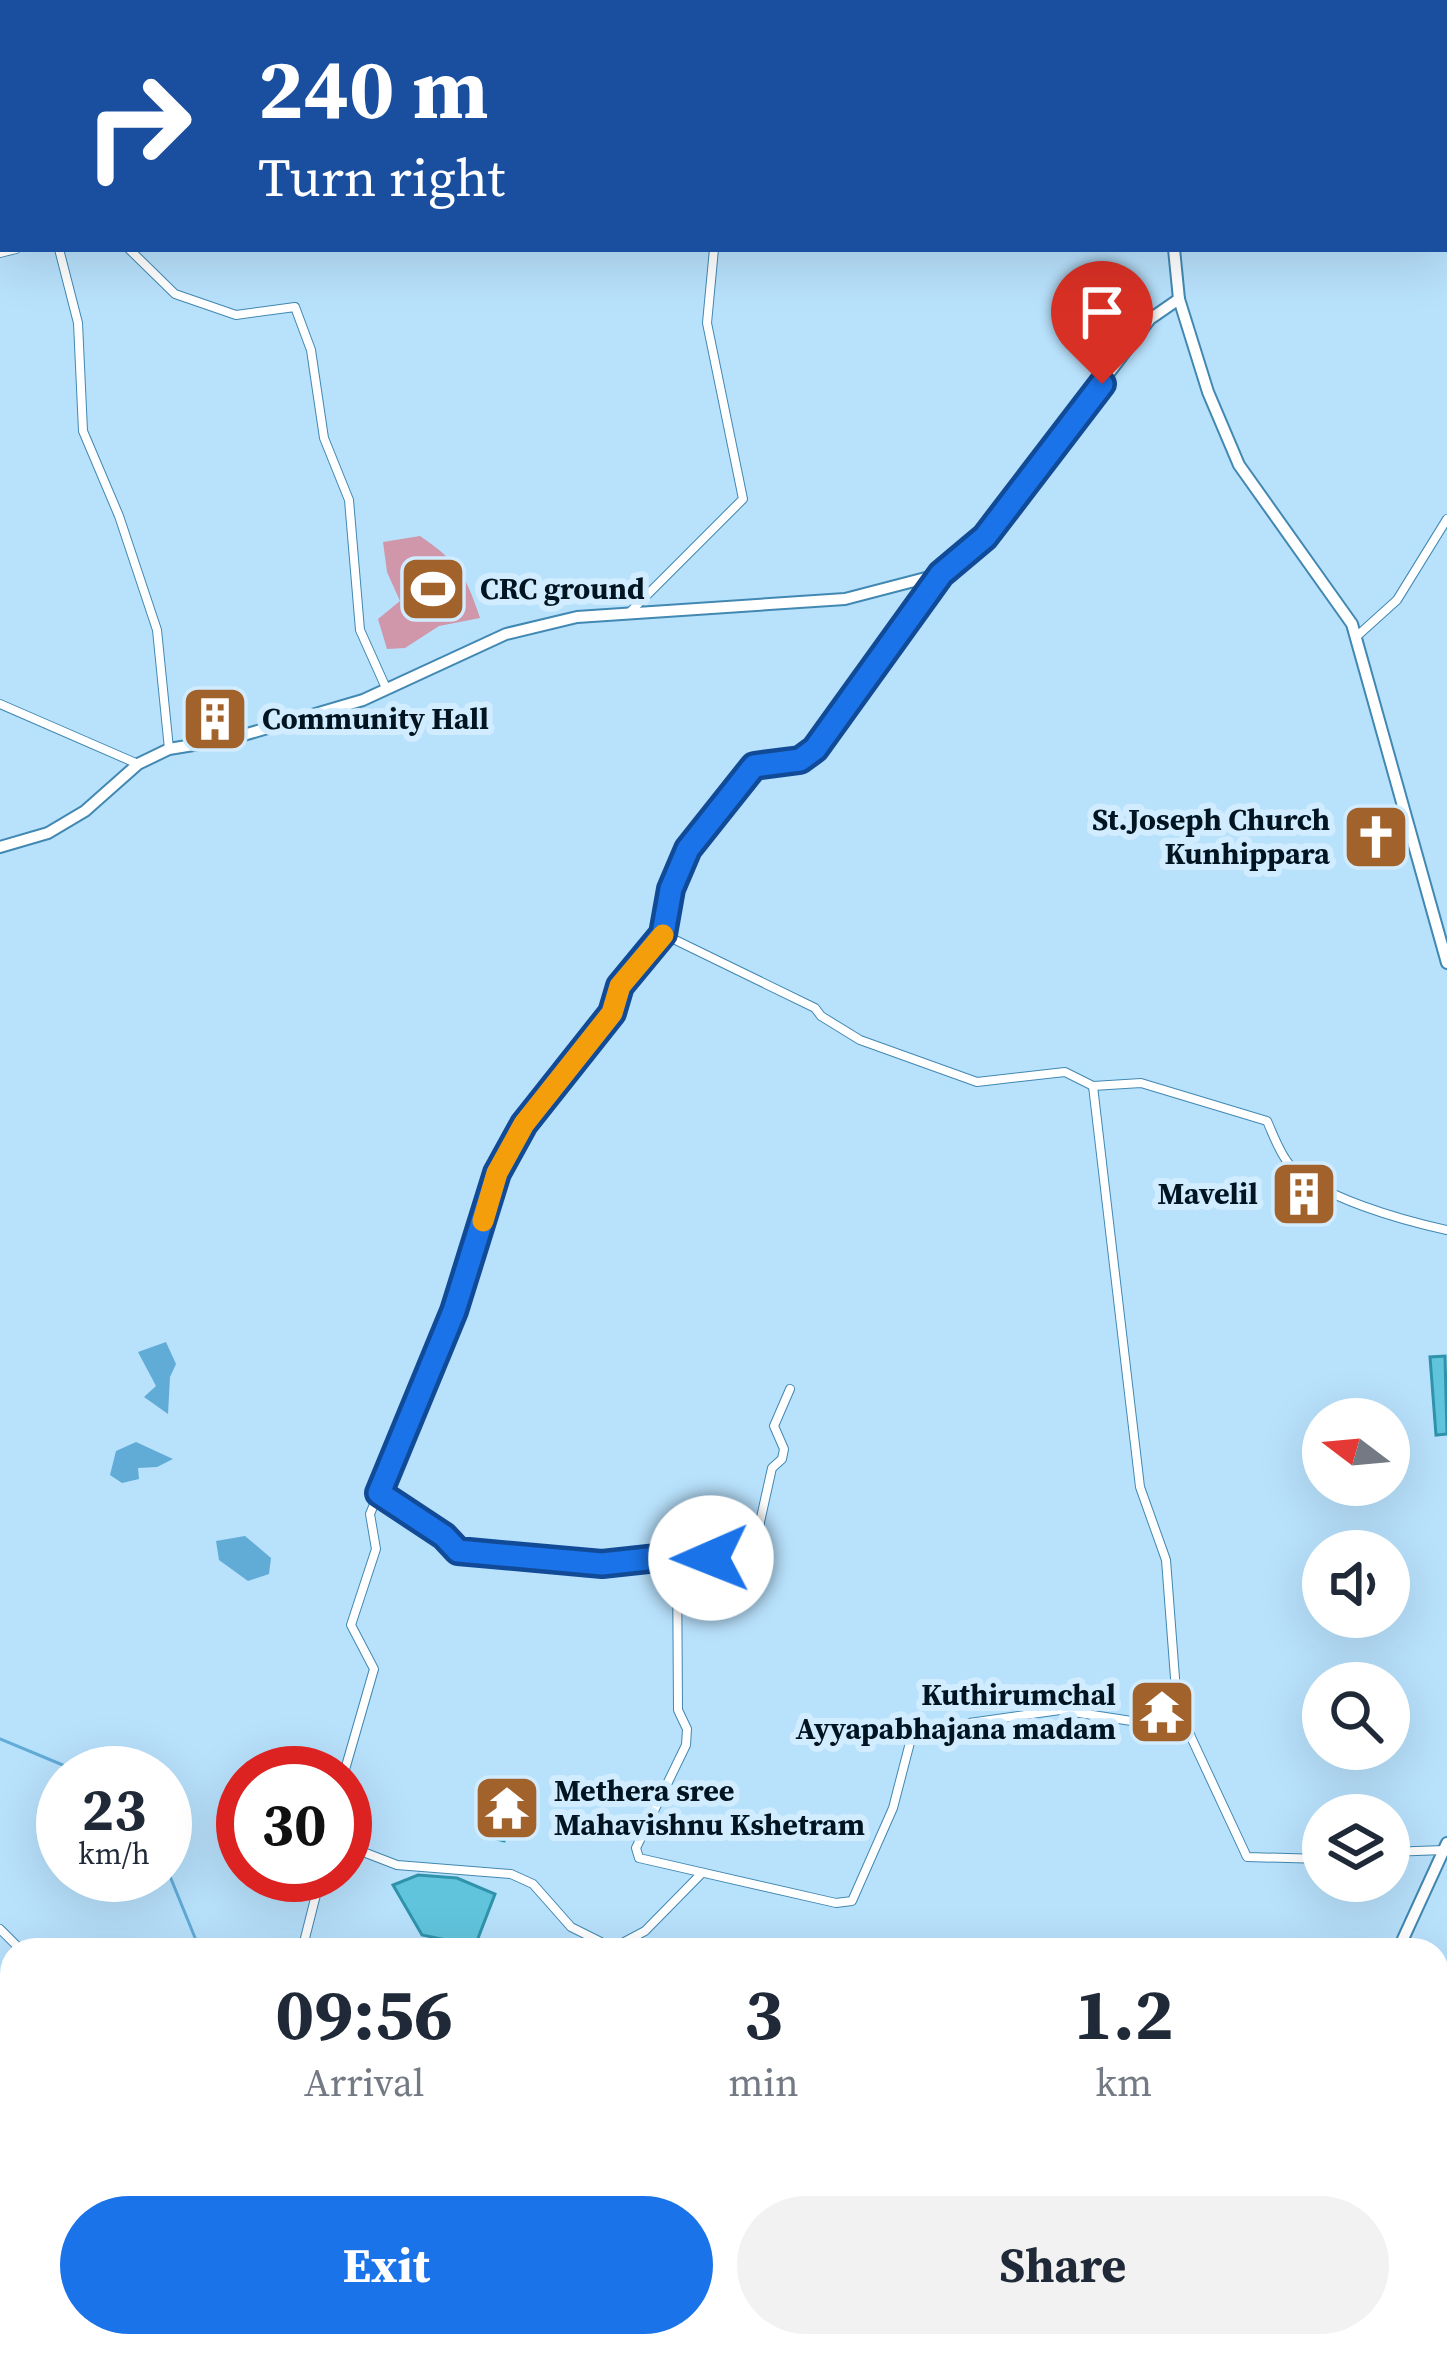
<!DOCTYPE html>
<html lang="en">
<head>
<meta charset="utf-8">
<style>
  :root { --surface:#fff; --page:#f2f2f3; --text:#1f2937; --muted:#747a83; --accent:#1a73e8 }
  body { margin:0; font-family:"Source Serif 4",serif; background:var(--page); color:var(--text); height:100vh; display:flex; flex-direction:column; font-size:45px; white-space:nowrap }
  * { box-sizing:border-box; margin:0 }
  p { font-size:39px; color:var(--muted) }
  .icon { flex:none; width:66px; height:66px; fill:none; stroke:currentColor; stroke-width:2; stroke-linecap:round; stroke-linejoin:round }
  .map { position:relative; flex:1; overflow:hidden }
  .side { position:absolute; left:0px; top:1938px; width:1449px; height:420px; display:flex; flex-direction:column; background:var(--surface); border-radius:36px 36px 0 0; box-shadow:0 12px 48px #0002 }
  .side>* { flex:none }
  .hud { position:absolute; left:0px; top:0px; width:1449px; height:252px; box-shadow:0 12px 48px #0002; background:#1a4fa0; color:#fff; overflow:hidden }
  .needle { width:78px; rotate:286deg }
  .fabs { position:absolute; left:1302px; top:1398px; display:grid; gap:24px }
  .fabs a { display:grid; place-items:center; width:108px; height:108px; border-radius:50%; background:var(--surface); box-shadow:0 12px 48px #0002; font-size:60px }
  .speed { position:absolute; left:36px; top:1746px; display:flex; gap:24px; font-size:60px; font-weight:700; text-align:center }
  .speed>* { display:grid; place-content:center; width:156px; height:156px; border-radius:50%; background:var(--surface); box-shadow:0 12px 48px #0002; line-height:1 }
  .speed small { font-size:30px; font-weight:400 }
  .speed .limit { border:18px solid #d22; background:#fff; color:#111 }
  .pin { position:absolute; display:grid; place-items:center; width:102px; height:102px; color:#fff; margin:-123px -51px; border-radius:50% 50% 50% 0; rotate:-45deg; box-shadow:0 0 12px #0007 }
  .pin .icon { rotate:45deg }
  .me { position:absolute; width:132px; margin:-66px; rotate:269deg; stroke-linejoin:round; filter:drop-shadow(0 0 9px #0008) }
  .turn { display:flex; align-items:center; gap:42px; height:252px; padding:0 60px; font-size:54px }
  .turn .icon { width:156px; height:156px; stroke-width:2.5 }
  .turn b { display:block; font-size:84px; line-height:102px }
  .eta { display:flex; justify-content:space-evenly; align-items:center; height:204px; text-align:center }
  .eta b { font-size:72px; font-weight:700; line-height:84px }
  .button { display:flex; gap:24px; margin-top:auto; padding:24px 60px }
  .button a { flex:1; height:138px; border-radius:72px; background:var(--accent); color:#fff; font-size:48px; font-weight:700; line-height:138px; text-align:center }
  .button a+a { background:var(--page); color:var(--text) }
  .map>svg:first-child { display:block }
  .green { fill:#d096a9 }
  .water { fill:#61abd7 }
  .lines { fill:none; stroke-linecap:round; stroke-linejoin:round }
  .stream { stroke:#61abd7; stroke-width:3 }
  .building { fill:#61c4dd; stroke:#3093ab; stroke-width:3 }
  .street-casing { stroke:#4188b2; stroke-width:10 }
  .secondary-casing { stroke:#4188b2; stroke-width:14 }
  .street { stroke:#fff; stroke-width:8 }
  .secondary { stroke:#fff; stroke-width:10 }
  .route-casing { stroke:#114b97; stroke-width:30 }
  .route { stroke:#1a73e8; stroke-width:21 }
  .slow { stroke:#f59e0b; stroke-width:21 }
  .labels { text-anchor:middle; stroke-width:12; stroke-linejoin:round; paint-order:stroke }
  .poi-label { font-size:30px; font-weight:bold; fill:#011421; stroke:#d1ecff; text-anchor:start }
</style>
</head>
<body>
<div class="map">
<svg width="1447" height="2358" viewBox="0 0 1447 2358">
  <rect width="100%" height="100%" fill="#b8e1fc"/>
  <path class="green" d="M 420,536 C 458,562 466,575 480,618 L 439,626 L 405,648 L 387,649 L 378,619 L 400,601 L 387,572 L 383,542 Z"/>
  <g class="water">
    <polygon points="166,1342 176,1364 170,1377 168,1414 144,1397 156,1386 138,1352"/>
    <polygon points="136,1442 173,1459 157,1467 138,1468 139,1479 122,1483 110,1475 116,1451"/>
    <polygon points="245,1536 271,1558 269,1574 248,1581 219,1560 216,1541"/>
  </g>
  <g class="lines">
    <g class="stream">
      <polyline points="0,1739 82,1773"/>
      <polyline points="165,1864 200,1950"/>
      <polyline points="416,2346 425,2358"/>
      <polyline points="518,2346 528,2358"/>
    </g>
  </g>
  <g class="building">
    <polygon points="1386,822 1393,845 1366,853 1359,829"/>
    <polygon points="1445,1356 1447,1434 1436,1435 1430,1357"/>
    <polygon points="497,1789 526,1797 518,1827 509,1824 504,1841 496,1839 500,1823 489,1820"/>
    <polygon points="418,1875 457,1878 495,1894 475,1946 422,1935 393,1885"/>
  </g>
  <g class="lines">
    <g class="street-casing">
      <g id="street">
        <polyline points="700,0 700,3"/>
        <polyline points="1285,0 1289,3"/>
        <polyline points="1422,0 1422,3"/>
        <polyline points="3,3 3,0"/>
        <polyline points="3,14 3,87"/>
        <polyline points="1446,100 1447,100"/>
        <polyline points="59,249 78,323 83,431 119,516 157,630 169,749"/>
        <polyline points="129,249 175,294 236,315 295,307 311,350 324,438 349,500 360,630 386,688"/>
        <polyline points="0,253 16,249"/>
        <polyline points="630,612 743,499 707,323 714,249"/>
        <polyline points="1356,637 1397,600 1447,519"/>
        <polyline points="0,704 138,764"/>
        <path d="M 663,934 L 815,1008 L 821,1016 L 860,1040 L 977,1082 L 1065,1072 L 1093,1086 L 1141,1083 L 1267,1121 C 1273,1134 1279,1152 1289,1164 C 1317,1197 1405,1221 1447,1230"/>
        <polyline points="1093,1086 1140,1487 1166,1560 1176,1691 1191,1737 1247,1857 1323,1859"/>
        <polyline points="379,1493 444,1536 458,1551 602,1565 694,1554 749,1559 760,1554 760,1522 772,1468 782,1459 784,1449 774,1426 790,1389"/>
        <polyline points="677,1557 678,1710 687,1729 686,1745 636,1848 639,1858 836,1903 852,1901 893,1808 913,1731 1060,1710 1151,1724 1187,1725"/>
        <polyline points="344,1773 374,1669 351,1625 376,1549 370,1514 455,1311 498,1173 524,1124 612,1013 620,986 663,934 671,888 688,849 754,767 800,760 815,749 940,575"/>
        <polyline points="345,1845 397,1865 511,1874 533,1884 571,1927 613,1948 645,1931 702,1873"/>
        <polyline points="1389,1852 1444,1850"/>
        <polyline points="0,1929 21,1950"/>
        <polyline points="302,1950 321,1875"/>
        <polyline points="141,2358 144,2346"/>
      </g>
    </g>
    <g class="secondary-casing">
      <g id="secondary">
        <polyline points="1153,0 1153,3"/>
        <polyline points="1174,249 1179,299 1208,392 1239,465 1352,624 1447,963"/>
        <polyline points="0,847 48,833 85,811 138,764 169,749 230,739 363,700 506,634 577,617 845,599 941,574 985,537 1150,319 1179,299"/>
        <polyline points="1398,1950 1447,1843"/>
        <polyline points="1342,2358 1346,2346"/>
      </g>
    </g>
    <use href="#street" class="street"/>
    <use href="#secondary" class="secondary"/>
  </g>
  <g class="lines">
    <g class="route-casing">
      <polyline id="route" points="711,1558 694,1554 602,1564 458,1551 444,1536 379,1493 454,1311 497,1173 524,1124 612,1013 620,986 663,934 671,889 688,849 754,766 800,760 815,749 941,574 985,537 1102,384"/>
    </g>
    <use href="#route" class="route"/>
    <polyline class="slow" points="483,1221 497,1173 524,1124 612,1013 620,986 663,935"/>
  </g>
  <defs>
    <g id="stadium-square" transform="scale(3.45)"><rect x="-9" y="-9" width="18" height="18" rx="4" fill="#a2622c" stroke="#d1ecff"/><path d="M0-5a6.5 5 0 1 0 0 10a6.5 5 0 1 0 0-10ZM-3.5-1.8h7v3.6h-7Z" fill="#fff"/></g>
    <g id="building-square" transform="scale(3.45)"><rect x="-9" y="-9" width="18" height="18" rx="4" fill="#a2622c" stroke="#d1ecff"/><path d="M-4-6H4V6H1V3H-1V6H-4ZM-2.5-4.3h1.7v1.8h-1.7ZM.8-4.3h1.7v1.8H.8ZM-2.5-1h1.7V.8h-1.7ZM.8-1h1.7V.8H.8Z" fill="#fff"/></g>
    <g id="church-square" transform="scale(3.45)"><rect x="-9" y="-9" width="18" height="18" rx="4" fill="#a2622c" stroke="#d1ecff"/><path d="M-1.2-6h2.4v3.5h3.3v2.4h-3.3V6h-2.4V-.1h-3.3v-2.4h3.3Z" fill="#fff"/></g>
    <g id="temple-square" transform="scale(3.45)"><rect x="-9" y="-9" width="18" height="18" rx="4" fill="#a2622c" stroke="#d1ecff"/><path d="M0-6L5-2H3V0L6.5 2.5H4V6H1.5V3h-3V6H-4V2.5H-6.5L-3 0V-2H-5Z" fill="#fff"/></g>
  </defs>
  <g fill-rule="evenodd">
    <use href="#stadium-square" x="433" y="589"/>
    <use href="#building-square" x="215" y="719"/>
    <use href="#church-square" x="1376" y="837"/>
    <use href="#building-square" x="1304" y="1194"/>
    <use href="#temple-square" x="1162" y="1712"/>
    <use href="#temple-square" x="507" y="1808"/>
  </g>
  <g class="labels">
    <g class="poi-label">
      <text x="480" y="599">CRC ground</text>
      <text x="262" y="729">Community Hall</text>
      <text x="1330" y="830" text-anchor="end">St.Joseph Church<tspan x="1330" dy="34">Kunhippara</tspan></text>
      <text x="1258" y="1204" text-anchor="end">Mavelil</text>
      <text x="1116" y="1705" text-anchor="end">Kuthirumchal<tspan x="1116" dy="34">Ayyapabhajana madam</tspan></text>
      <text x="554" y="1801">Methera sree<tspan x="554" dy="34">Mahavishnu Kshetram</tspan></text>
    </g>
  </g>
</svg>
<div class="fabs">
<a><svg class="needle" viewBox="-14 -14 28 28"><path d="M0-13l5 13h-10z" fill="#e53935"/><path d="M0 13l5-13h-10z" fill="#747a83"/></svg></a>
<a><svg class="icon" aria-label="sound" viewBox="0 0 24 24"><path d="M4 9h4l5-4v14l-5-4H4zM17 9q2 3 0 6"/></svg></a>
<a><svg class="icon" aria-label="search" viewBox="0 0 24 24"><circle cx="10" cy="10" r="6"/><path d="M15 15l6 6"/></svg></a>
<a><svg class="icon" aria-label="layers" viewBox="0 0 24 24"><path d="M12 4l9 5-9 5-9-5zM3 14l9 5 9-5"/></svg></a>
</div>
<div class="speed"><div>23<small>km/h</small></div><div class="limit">30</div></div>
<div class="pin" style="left:1102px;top:384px;background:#d93025"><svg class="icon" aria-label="arrive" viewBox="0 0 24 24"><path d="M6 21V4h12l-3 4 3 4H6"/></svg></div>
<svg class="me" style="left:711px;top:1558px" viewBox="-20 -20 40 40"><circle r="19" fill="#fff"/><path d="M0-13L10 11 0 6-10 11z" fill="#1a73e8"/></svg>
<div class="hud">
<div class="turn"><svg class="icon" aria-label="right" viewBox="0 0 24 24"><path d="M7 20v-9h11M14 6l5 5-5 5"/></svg><div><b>240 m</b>Turn right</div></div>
</div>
<section class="side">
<div class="eta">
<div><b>09:56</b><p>Arrival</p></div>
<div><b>3</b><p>min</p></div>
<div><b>1.2</b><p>km</p></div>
</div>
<div class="button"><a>Exit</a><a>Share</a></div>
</section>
</div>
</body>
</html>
